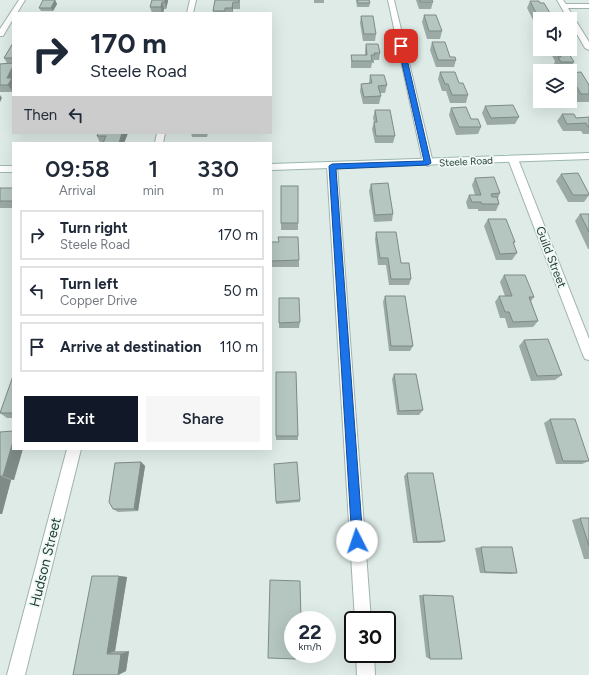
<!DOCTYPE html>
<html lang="en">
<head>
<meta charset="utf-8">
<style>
  :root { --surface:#fff; --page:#f6f6f7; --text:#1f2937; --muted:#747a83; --line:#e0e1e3; --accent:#111827 }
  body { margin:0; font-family:Figtree,sans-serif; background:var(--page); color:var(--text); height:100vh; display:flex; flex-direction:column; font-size:15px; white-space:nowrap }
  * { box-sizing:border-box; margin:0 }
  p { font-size:13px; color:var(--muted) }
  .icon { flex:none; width:22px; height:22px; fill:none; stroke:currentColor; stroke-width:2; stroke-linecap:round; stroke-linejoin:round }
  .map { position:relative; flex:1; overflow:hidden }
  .drawer { position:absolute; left:12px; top:142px; width:260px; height:308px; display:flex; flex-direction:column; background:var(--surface); border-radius:0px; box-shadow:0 4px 16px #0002 }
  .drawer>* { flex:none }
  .top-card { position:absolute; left:12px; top:12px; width:260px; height:122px; border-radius:0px; box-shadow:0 4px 16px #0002; background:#fff; color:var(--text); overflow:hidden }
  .tools { position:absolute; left:533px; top:12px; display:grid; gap:8px }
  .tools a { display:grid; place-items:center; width:44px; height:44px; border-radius:0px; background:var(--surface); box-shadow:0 4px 16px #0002; font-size:20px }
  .speed { position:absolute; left:284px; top:611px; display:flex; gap:8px; font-size:20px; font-weight:700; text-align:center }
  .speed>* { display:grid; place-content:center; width:52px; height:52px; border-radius:50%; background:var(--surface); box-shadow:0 4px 16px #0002; line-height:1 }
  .speed small { font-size:10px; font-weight:400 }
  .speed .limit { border:2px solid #111; border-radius:6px; background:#fff; color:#111 }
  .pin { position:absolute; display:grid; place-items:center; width:34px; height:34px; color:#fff; margin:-17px; border-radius:8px; box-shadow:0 2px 6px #0006 }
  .me { position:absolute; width:44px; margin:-22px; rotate:356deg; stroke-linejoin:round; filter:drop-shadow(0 0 3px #0008) }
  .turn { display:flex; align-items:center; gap:14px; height:84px; padding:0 12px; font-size:18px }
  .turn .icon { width:52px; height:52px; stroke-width:2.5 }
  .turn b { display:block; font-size:28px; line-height:34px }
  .then { display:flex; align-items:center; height:38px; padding:0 12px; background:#0003; gap:8px; font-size:15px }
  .eta { display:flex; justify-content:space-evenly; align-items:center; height:68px; text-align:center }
  .eta b { font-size:24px; font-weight:600; line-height:28px }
  .cta { display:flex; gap:8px; margin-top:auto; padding:8px 12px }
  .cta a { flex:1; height:46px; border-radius:0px; background:var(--accent); color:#fff; font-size:16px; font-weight:600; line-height:46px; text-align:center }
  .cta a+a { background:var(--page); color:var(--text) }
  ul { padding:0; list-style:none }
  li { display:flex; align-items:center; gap:12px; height:50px; margin:0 8px 6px; padding:0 4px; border:2px solid var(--line); border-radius:0px }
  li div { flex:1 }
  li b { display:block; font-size:15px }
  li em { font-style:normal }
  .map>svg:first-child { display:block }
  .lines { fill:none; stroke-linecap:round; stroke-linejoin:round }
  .street-casing { stroke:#a1b3ad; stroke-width:2 }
  .secondary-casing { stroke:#9db7ae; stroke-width:2 }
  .street { fill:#fff; fill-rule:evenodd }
  .secondary { fill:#fff; fill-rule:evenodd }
  .wall { fill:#9baaa4 }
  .shaded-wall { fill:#7e8b86 }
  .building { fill:#b4c6bf; stroke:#7e8b86 }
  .route { fill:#1a73e8; stroke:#114b97 }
  .labels { text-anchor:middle; stroke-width:3.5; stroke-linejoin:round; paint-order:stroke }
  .far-street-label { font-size:10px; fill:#1f3c34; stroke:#eff8f3 }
  .street-label { font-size:12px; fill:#1f3c34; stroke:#eff8f3 }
  .near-street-label { font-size:14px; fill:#1f3c34; stroke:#eff8f3 }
</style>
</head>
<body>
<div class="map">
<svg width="589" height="675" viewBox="0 0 589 675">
  <rect width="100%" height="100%" fill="#deebe6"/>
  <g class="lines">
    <g class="street-casing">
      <g id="street">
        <polygon points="19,0 25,0 17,13 13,13 13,19 3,36 0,36 0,29"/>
        <polygon points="190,0 196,0 193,13 187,13"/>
        <polygon points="388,0 394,0 433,163 428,166 423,163"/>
        <polygon points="557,0 563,0 566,4 589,4 589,8 568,8 589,42 589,50 585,48 570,22 570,19 568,19"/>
        <polygon points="157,133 165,133 163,143 155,143"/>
        <polygon points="513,156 518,159 589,339 589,360 585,359 583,355 508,159"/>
        <polygon points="332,163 337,166 371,620 355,620 327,166"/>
        <polygon points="67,449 81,449 25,675 7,675"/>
        <polygon points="356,654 374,654 375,675 357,675"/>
      </g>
    </g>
    <g class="secondary-casing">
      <g id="secondary">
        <polygon points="589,153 589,159 271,170 271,164"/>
        <rect x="0" y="166" width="13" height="6"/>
      </g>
    </g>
    <use href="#street" class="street"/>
    <use href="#secondary" class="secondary"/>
  </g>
  <g class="wall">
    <polygon points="55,0 57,4 53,11 41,11 39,8"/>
    <polygon points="152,0 168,1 166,9 164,9 163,13 152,13 150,7"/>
    <polygon points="215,0 240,0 240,9 233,9 233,13 213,13 213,11"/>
    <rect x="314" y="0" width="10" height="3"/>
    <polygon points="356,0 369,0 370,3 369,7 357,7"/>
    <polygon points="416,0 432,0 433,2 431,9 419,9"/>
    <polygon points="530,1 540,3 550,13 547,19 540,19 540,20 533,20 527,8"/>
    <polygon points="424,15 442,31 440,39 427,39 422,22"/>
    <polygon points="361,16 376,34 375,41 363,41 360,23"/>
    <polygon points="540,24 540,36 537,30"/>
    <polygon points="432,42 450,57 456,60 454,67 436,67 430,50"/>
    <polygon points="13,43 13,92 0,92 0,64 7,63 4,58"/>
    <polygon points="366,44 380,53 379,60 374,60 374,63 372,63 371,68 351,68 351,55 365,55 365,51"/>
    <polygon points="551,49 569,49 572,54 571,57 574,62 570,69 557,69 554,64 555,61 550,52"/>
    <polygon points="440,72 459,83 468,95 466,103 450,103 446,91 442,91 438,79"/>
    <polygon points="570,73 589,85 589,102 577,102 570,90"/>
    <polygon points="370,75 387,85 385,93 380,93 381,96 379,104 363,104 360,91 361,84 369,83"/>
    <polygon points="485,106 519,117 515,124 487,125 482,113"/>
    <polygon points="451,108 471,119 481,127 478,134 456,135 449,115"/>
    <polygon points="375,110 395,136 393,143 375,143 372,129 374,122 373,118"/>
    <polygon points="562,114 576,118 589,117 589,134 583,134 581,131 563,131 557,121"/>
    <polygon points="98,133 128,133 124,143 100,143 97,136"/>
    <polygon points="191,133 208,133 207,137 192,137"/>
    <polygon points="561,174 589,194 589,195 584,202 568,202 556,181"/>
    <polygon points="475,178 500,193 498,198 499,204 496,211 478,211 478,209 468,209 466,202 469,195 475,195 472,185"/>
    <polygon points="371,184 393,214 392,221 374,222 369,191"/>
    <polygon points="298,186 298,230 281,230 281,223"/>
    <rect x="0" y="188" width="13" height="20"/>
    <polygon points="580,214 589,214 589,249 588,249 575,221"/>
    <polygon points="488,219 515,242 513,245 517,253 512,260 496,260 484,226"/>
    <polygon points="376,232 401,263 411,279 409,285 389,285 386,265 378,265 375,239"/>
    <polygon points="271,242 299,260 299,267 271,267"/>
    <polygon points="504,275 534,297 531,301 538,321 533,327 508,328 505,318 500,318 495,302 499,296 505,296 500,282"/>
    <polygon points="385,296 413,346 410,351 389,351 383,302"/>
    <polygon points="300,322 299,328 279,328 279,323"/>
    <polygon points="524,340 562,375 555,380 531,381 519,346"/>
    <polygon points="296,372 298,440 276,440 276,436"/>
    <polygon points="394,374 423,410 419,415 397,415 392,379"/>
    <polygon points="13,376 13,418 7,418 0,413"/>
    <polygon points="550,419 589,461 582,464 556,464 544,423"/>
    <polygon points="0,432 14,480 11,480 2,514 0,514"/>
    <polygon points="141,462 145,466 138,511 118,512 113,509"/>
    <polygon points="407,473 445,541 440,543 413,543 404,476"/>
    <polygon points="300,500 300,502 276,504 276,502"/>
    <polygon points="580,518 589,518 589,559 584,559 572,520"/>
    <polygon points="481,547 517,573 511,574 480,573 475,548"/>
    <polygon points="119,576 127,577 115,651 129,651 126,671 118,675 73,675"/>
    <polygon points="419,595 453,596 430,659 426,657"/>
  </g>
  <g class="shaded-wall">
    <polygon points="55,0 57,4 53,11 51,8"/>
    <polygon points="165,0 168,0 168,1 166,9 165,2"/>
    <polygon points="162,2 164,9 163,13 162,13 161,7"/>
    <polygon points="233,2 233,13 232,8"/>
    <polygon points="13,66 13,92 8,85 7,78"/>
    <polygon points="0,95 2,98 0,102"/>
    <polygon points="122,133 128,133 124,143 119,143"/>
    <polygon points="13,441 13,449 23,449 14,480 3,476"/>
    <polygon points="141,462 145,466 138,511 134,509"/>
    <polygon points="0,476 11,480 2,514 0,514"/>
    <polygon points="119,576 127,577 115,651 107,654"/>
    <polygon points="129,651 126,671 118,675 121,654"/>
  </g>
  <g class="building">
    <polygon points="43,0 55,0 51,8 39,8"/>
    <polygon points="152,0 165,0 165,2 162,2 161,7 150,7"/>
    <polygon points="215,0 239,0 239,2 233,2 232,8 225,8 225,11 213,11"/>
    <polygon points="357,0 369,0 370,3 358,3"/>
    <polygon points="420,0 432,0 433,2 420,2"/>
    <polygon points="530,1 539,1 540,3 544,3 550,13 536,13"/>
    <polygon points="424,15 436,15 442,31 429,31"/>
    <polygon points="361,16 373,16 376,34 364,34"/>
    <polygon points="432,42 445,42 450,57 455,57 456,60 438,60"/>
    <polygon points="13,43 13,58 4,58"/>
    <polygon points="366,44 378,44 380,53 374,53 375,55 371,55 372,61 352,61 351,55 367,55"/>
    <polygon points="556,49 569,49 572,54 569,54 574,62 561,62 558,57 561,57"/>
    <polygon points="13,63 13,66 7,78 12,78 8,85 0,85 0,64"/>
    <polygon points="440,72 455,72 459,83 463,83 468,95 452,95 448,84 445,84"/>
    <polygon points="581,72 589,85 589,94 581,94 570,75 570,73"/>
    <polygon points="370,75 384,75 387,85 378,86 381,96 364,97 361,84 372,83"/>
    <polygon points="513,105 519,117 491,118 485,106"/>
    <polygon points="466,107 471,119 478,119 481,127 459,127 451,108"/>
    <polygon points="375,110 390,110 395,136 376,136 374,122 377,122"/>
    <polygon points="562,114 574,114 576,118 589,117 589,127 588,127 586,123 567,124"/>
    <polygon points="98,133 122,133 119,143 103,143 106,136 97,136"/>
    <polygon points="578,173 589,194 589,195 573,195 561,174"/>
    <polygon points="494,177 500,193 491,194 492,197 497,197 499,204 482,204 481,202 472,202 469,195 481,195 475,178"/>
    <polygon points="388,183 393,214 375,215 371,184"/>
    <rect x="281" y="186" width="17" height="37"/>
    <rect x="0" y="188" width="13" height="13"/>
    <polygon points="580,214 589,214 589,232"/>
    <polygon points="488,219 506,219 515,242 513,242 517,253 500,254"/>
    <polygon points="376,232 396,232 401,263 409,263 411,279 391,279 388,258 380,258"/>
    <polygon points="278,237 298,237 299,260 271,261 271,242 279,242"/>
    <polygon points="504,275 525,275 534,297 529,297 538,321 513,322 509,312 505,312 499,296 512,296"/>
    <polygon points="385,296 405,296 413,346 391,346"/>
    <polygon points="279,298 299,298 300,322 279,323"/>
    <polygon points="548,339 562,375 537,376 524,340"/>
    <polygon points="276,372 296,372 298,436 276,436"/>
    <polygon points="394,374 416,374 423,410 399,411"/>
    <polygon points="13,376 13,413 0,413"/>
    <polygon points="550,419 575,419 589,461 563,461"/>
    <polygon points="13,431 13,441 3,476 0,476 0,432"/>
    <polygon points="141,462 134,509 113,509 109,502 115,463"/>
    <polygon points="297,462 300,500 276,502 274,464"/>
    <polygon points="407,473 433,473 445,541 417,542"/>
    <polygon points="580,518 589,518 589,546"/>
    <polygon points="481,547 512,547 517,573 485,572"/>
    <polygon points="92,576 119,576 107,654 121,654 118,675 73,675"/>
    <polygon points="270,580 300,581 301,620 293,620 293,654 296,654 296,659 268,658"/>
    <polygon points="423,595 453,596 462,659 430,659"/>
  </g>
  <polygon class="route" points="401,44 404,46 431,163 428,165 336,169 363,541 361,545 357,546 353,545 352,541 329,166 332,164 424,161 398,46"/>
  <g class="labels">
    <g class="far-street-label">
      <text transform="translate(466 161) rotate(-3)" y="4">Steele Road</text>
    </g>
    <g class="street-label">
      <text transform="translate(551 257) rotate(69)" y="4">Guild Street</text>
    </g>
    <g class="near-street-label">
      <text transform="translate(45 562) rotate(-76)" y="5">Hudson Street</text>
    </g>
  </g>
</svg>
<div class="tools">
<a><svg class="icon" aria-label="sound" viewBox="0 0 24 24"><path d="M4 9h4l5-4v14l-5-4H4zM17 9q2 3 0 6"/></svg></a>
<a><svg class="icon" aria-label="layers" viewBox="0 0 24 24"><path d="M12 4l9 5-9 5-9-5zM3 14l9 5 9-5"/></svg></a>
</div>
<div class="speed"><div>22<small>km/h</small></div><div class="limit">30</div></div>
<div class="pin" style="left:401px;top:46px;background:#d93025"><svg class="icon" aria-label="arrive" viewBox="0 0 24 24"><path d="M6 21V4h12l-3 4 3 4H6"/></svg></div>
<svg class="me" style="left:357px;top:541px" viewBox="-20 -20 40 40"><circle r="19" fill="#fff"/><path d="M0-13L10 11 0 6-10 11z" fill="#1a73e8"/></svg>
<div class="top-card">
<div class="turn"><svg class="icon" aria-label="right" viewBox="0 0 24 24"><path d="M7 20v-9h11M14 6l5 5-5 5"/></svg><div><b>170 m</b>Steele Road</div></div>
<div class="then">Then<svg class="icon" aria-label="left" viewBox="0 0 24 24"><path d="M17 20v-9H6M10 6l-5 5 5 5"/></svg></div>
</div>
<section class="drawer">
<div class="eta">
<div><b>09:58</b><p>Arrival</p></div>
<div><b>1</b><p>min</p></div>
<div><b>330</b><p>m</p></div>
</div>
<ul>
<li><svg class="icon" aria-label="right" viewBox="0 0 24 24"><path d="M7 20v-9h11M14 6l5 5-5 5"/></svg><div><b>Turn right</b><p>Steele Road</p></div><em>170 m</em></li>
<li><svg class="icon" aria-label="left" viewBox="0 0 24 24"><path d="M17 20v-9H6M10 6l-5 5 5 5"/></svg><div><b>Turn left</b><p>Copper Drive</p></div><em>50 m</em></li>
<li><svg class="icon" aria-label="arrive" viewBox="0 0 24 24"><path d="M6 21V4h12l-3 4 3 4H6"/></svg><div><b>Arrive at destination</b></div><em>110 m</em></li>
</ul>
<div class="cta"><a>Exit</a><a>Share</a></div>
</section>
</div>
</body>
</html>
